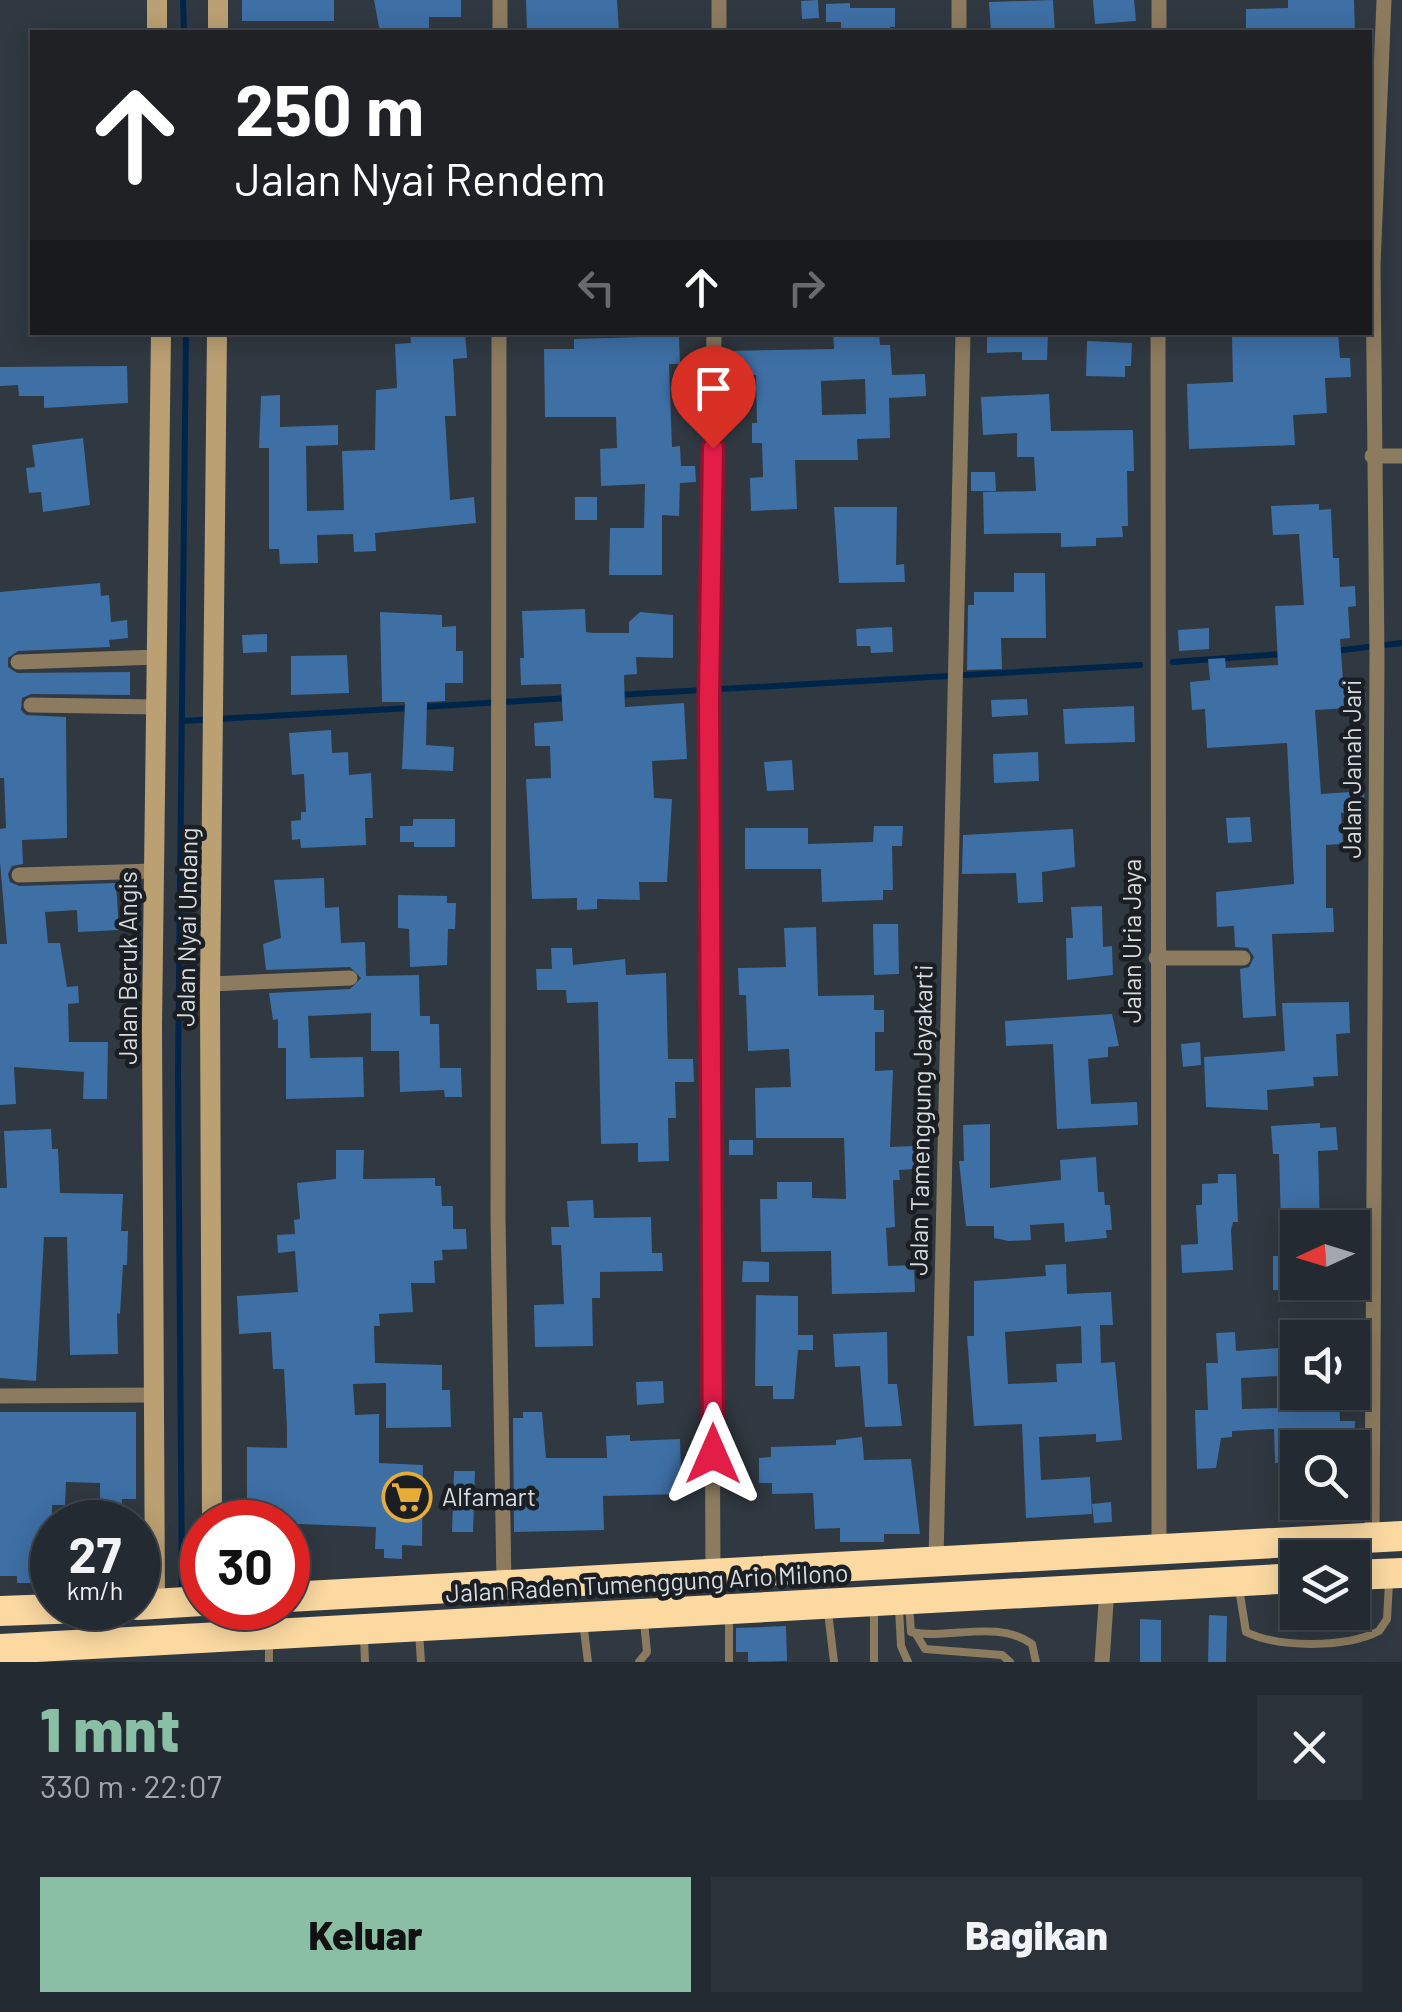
<!DOCTYPE html>
<html lang="id">
<head>
<meta charset="utf-8">
<style>
  :root { --surface:#242a31; --page:#2c3239; --text:#f1f3f6; --muted:#a3a7ab; --line:#41464d; --accent:#8abfa5 }
  body { margin:0; font-family:Barlow,sans-serif; background:var(--page); color:var(--text); height:100vh; display:flex; flex-direction:column; font-size:38px; white-space:nowrap }
  * { box-sizing:border-box; margin:0 }
  p { font-size:32px; color:var(--muted) }
  .icon { flex:none; width:55px; height:55px; fill:none; stroke:currentColor; stroke-width:2; stroke-linecap:round; stroke-linejoin:round }
  .map { position:relative; height:1662px; overflow:hidden }
  .details { display:flex; flex-direction:column; background:var(--surface); flex:1 }
  .details>* { flex:none }
  .top-card { position:absolute; left:30px; top:30px; width:1342px; height:305px; border-radius:0px; box-shadow:0 5px 25px #0003,0 0 0 2px var(--line); background:#202124; color:#fff; overflow:hidden }
  .needle { width:65px; rotate:266deg }
  .controls { position:absolute; left:1280px; top:1210px; display:grid; gap:20px }
  .controls a { display:grid; place-items:center; width:90px; height:90px; border-radius:0px; background:var(--surface); box-shadow:0 5px 25px #0003,0 0 0 2px var(--line); font-size:50px }
  .speed { position:absolute; left:30px; top:1500px; display:flex; gap:20px; font-size:50px; font-weight:700; text-align:center }
  .speed>* { display:grid; place-content:center; width:130px; height:130px; border-radius:50%; background:var(--surface); box-shadow:0 5px 25px #0003,0 0 0 2px var(--line); line-height:1 }
  .speed small { font-size:25px; font-weight:400 }
  .speed .limit { border:15px solid #d22; background:#fff; color:#111 }
  .pin { position:absolute; display:grid; place-items:center; width:85px; height:85px; color:#fff; margin:-102px -42px; border-radius:50% 50% 50% 0; rotate:-45deg; box-shadow:0 0 10px #0007 }
  .pin .icon { rotate:45deg }
  .me { position:absolute; width:110px; margin:-55px; rotate:0deg; stroke-linejoin:round; filter:drop-shadow(0 0 8px #0008) }
  .turn { display:flex; align-items:center; gap:35px; height:210px; padding:0 40px; font-size:45px }
  .turn .icon { width:130px; height:130px; stroke-width:2.5 }
  .turn b { display:block; font-size:70px; line-height:85px }
  .lanes { display:flex; align-items:center; height:95px; padding:0 40px; background:#0003; justify-content:center; gap:50px; direction:ltr }
  .lanes .off { opacity:.35 }
  .round { display:grid; place-items:center; flex:none; width:105px; height:105px; border-radius:0px; background:var(--page) }
  .overview { display:flex; align-items:center; justify-content:space-between; height:170px; padding:0 40px }
  h1 { font-size:60px; font-weight:800; line-height:75px; color:var(--accent) }
  .button { display:flex; gap:20px; margin-top:auto; padding:20px 40px }
  .button a { flex:1; height:115px; border-radius:0px; background:var(--accent); color:#111; font-size:40px; font-weight:800; line-height:115px; text-align:center }
  .button a+a { background:var(--page); color:var(--text) }
  .map>svg:first-child { display:block }
  .lines { fill:none; stroke-linecap:round; stroke-linejoin:round }
  .stream { stroke:#00254b; stroke-width:6 }
  .building { fill:#3e6fa5; fill-rule:evenodd }
  .lane { stroke:#8c7b5f; stroke-width:8 }
  .street { stroke:#8c7b5f; stroke-width:15 }
  .secondary { stroke:#bba073; stroke-width:20 }
  .highway { stroke:#fbd9a1; stroke-width:30 }
  .route-casing { stroke:#92132f; stroke-width:25 }
  .route { stroke:#e11d48; stroke-width:18 }
  .labels { text-anchor:middle; stroke-width:9; stroke-linejoin:round; paint-order:stroke }
  .street-label { font-size:25px; fill:#d7dce1; stroke:#1b1f23 }
  .poi-label { font-size:25px; fill:#d7dce1; stroke:#1b1f23; text-anchor:start }
</style>
</head>
<body>
<div class="map">
<svg width="1402" height="1662" viewBox="0 0 1402 1662">
  <rect width="100%" height="100%" fill="#303841"/>
  <g class="lines">
    <g class="stream">
      <polyline points="183,0 184,32"/>
      <polyline points="1334,651 1402,643"/>
      <polyline points="1173,662 1281,654"/>
      <polyline points="617,695 1140,665"/>
      <polyline points="422,707 569,698"/>
      <polyline points="183,721 410,708"/>
      <polyline points="182,1596 178,1073 186,332"/>
    </g>
  </g>
  <g class="building">
    <rect x="242" y="0" width="92" height="21"/>
    <polygon points="374,0 461,0 461,17 429,17 429,32 380,32"/>
    <polygon points="526,0 617,0 619,32 527,32"/>
    <polygon points="818,0 819,18 802,19 801,1"/>
    <polygon points="1053,0 1055,32 991,32 989,2"/>
    <polygon points="1093,0 1134,0 1136,21 1095,24"/>
    <polygon points="1288,0 1354,0 1355,32 1246,32 1246,9 1288,8"/>
    <polygon points="850,3 850,8 895,8 895,27 890,27 890,32 856,32 841,31 841,22 826,22 826,4"/>
    <polygon points="410,332 465,332 467,358 453,359 456,416 445,416 450,500 474,497 476,523 375,533 376,551 354,552 353,534 317,535 318,563 280,564 279,549 269,549 269,448 259,448 261,396 280,395 280,427 338,425 338,445 306,446 307,511 344,510 342,451 375,450 376,390 397,388 395,344 411,343"/>
    <path d="M 833,332 L 879,332 L 880,345 L 890,345 L 892,375 L 925,374 L 926,396 L 889,398 L 890,438 L 857,439 L 858,460 L 795,460 L 797,509 L 751,511 L 750,478 L 763,477 L 762,443 L 752,443 L 752,423 L 757,423 L 756,375 L 728,376 L 728,351 L 834,349 ZM 865,379 L 866,414 L 822,415 L 821,381 Z"/>
    <polygon points="987,332 1048,332 1047,360 1022,360 1022,352 987,353"/>
    <polygon points="1270,332 1338,332 1340,358 1350,358 1351,377 1325,378 1327,413 1293,415 1295,445 1189,449 1187,384 1233,382 1232,336"/>
    <polygon points="679,336 680,364 669,364 672,447 680,446 681,466 695,466 696,482 680,483 679,516 662,515 662,575 609,575 610,528 644,528 645,484 601,486 600,449 617,448 616,417 545,417 544,349 574,349 574,339"/>
    <polygon points="1087,341 1132,343 1131,366 1125,366 1125,377 1086,376"/>
    <polygon points="127,366 128,403 44,408 44,396 19,396 18,385 0,386 0,367"/>
    <polygon points="1049,394 1051,431 1133,430 1134,471 1127,471 1128,526 1122,526 1123,537 1096,538 1096,546 1061,547 1061,533 984,534 983,492 1036,491 1034,457 1017,457 1017,433 983,435 981,397"/>
    <polygon points="83,438 90,505 43,512 41,492 29,493 26,468 35,467 32,445"/>
    <polygon points="971,472 995,472 996,491 971,491"/>
    <rect x="575" y="497" width="22" height="23"/>
    <polygon points="1319,504 1319,510 1331,509 1333,558 1339,558 1340,587 1355,586 1356,606 1348,607 1350,638 1340,639 1344,693 1366,692 1365,707 1315,710 1321,794 1364,791 1365,812 1341,813 1343,844 1326,845 1326,908 1333,908 1334,932 1272,934 1276,1016 1243,1018 1240,969 1249,967 1254,957 1248,948 1235,947 1234,926 1217,927 1216,892 1294,884 1287,743 1207,748 1205,709 1192,710 1190,682 1210,680 1208,659 1225,658 1226,668 1278,665 1275,606 1304,605 1299,534 1273,535 1271,506"/>
    <polygon points="834,507 897,507 896,565 904,564 905,582 839,583"/>
    <polygon points="1014,573 1045,573 1046,638 1001,638 1002,669 967,670 968,605 974,605 974,592 1014,592"/>
    <polygon points="100,583 101,596 109,595 111,622 127,620 128,638 109,640 110,647 18,651 8,658 8,667 17,673 130,672 130,695 31,694 22,698 21,710 26,715 66,717 67,838 22,840 23,864 12,866 8,874 10,882 19,886 116,883 119,930 78,932 77,910 45,912 48,943 60,943 67,987 78,986 79,1003 68,1004 69,1042 108,1042 107,1099 83,1099 84,1072 14,1067 16,1104 0,1105 0,944 7,944 0,862 0,829 6,828 4,778 0,778 0,592"/>
    <polygon points="585,609 586,632 594,633 629,633 629,622 640,612 673,615 673,658 636,657 637,674 624,675 625,707 684,703 687,759 652,761 654,798 672,799 667,882 639,882 640,900 597,899 597,909 577,910 577,898 532,899 526,779 551,778 550,746 535,746 534,723 563,721 561,684 521,685 520,658 524,658 522,611"/>
    <polygon points="380,612 442,615 442,627 456,626 456,651 463,651 463,683 445,683 445,701 427,702 426,745 454,747 453,771 402,769 405,702 382,702"/>
    <polygon points="892,627 893,652 871,653 870,646 857,646 856,629"/>
    <polygon points="1209,628 1209,649 1179,651 1178,630"/>
    <polygon points="267,634 267,652 243,653 242,635"/>
    <polygon points="347,655 349,693 291,695 291,656"/>
    <polygon points="1027,699 1028,715 992,717 991,700"/>
    <polygon points="1134,706 1135,742 1065,744 1063,709"/>
    <polygon points="331,730 332,753 348,752 349,775 371,773 373,818 365,818 366,845 301,848 300,839 292,840 291,821 301,820 301,812 306,812 304,774 292,775 289,733"/>
    <polygon points="1038,752 1039,781 994,783 993,754"/>
    <polygon points="792,760 794,790 767,791 764,762"/>
    <polygon points="1250,817 1252,842 1228,843 1226,818"/>
    <polygon points="413,819 455,819 455,847 414,847 414,842 400,842 400,826 413,826"/>
    <polygon points="874,826 903,826 902,846 892,846 893,890 883,890 883,900 822,902 821,869 745,869 745,828 808,828 808,844 873,842"/>
    <polygon points="1073,829 1075,867 1042,872 1043,902 1018,903 1016,873 962,874 963,835"/>
    <polygon points="324,878 325,908 339,907 341,943 365,942 366,976 419,975 420,1016 430,1016 430,1024 439,1024 440,1068 461,1068 462,1097 445,1097 444,1090 400,1092 399,1051 371,1051 371,1013 308,1016 310,1058 363,1057 364,1097 286,1099 286,1048 278,1048 278,1019 273,1020 269,993 350,989 361,978 350,967 266,970 263,944 281,938 274,880"/>
    <polygon points="398,895 447,896 447,903 456,903 455,929 448,929 447,965 410,967 409,929 398,928"/>
    <polygon points="1102,906 1103,947 1112,946 1113,975 1067,980 1066,938 1073,938 1071,907"/>
    <polygon points="873,924 898,924 899,974 874,975"/>
    <polygon points="816,927 818,996 874,995 874,1010 884,1010 884,1032 875,1032 875,1071 893,1070 890,1147 915,1146 916,1169 899,1170 900,1180 893,1180 895,1227 886,1228 888,1266 914,1265 915,1292 832,1294 831,1251 761,1252 760,1199 777,1199 777,1182 812,1182 812,1198 846,1199 844,1138 756,1138 755,1088 791,1087 789,1049 748,1051 746,995 739,995 738,968 786,967 784,928"/>
    <polygon points="551,948 572,948 573,965 625,959 626,975 666,973 668,1059 693,1059 694,1082 675,1082 676,1118 668,1118 669,1161 638,1162 638,1143 601,1144 598,1002 567,1003 566,990 537,990 536,969 552,969"/>
    <polygon points="1349,1002 1350,1033 1336,1034 1338,1076 1313,1077 1314,1086 1267,1090 1268,1110 1206,1107 1204,1057 1285,1051 1282,1003"/>
    <polygon points="1112,1014 1119,1046 1108,1047 1108,1057 1088,1059 1091,1104 1137,1102 1138,1125 1057,1129 1053,1044 1006,1046 1005,1021"/>
    <polygon points="1200,1042 1201,1065 1183,1067 1181,1044"/>
    <polygon points="1320,1123 1320,1128 1336,1127 1338,1150 1318,1151 1320,1228 1298,1228 1298,1290 1273,1290 1273,1256 1282,1256 1279,1154 1273,1154 1271,1126"/>
    <polygon points="990,1124 990,1188 1061,1180 1060,1160 1096,1157 1098,1192 1104,1192 1105,1205 1110,1205 1112,1230 1106,1230 1107,1238 1065,1242 1064,1223 1030,1225 1031,1240 1009,1241 994,1238 994,1226 966,1226 959,1161 964,1161 963,1125"/>
    <polygon points="51,1129 52,1149 58,1149 60,1193 123,1194 121,1231 128,1231 127,1265 123,1265 120,1314 117,1313 118,1354 70,1355 67,1237 44,1237 36,1381 0,1378 0,1188 7,1188 4,1131"/>
    <rect x="729" y="1140" width="24" height="15"/>
    <polygon points="336,1150 364,1150 363,1179 435,1178 435,1186 441,1186 442,1206 453,1206 453,1229 466,1229 467,1249 442,1250 443,1260 434,1261 435,1283 411,1283 413,1312 379,1314 380,1326 374,1326 375,1363 442,1365 442,1390 450,1390 451,1427 386,1428 386,1383 353,1384 355,1415 379,1414 379,1463 423,1465 422,1546 402,1545 402,1559 384,1558 384,1549 375,1549 376,1527 247,1522 247,1447 287,1448 287,1428 284,1369 273,1369 271,1332 239,1334 237,1296 298,1292 295,1251 278,1253 277,1235 295,1234 294,1220 300,1219 297,1183 336,1179"/>
    <polygon points="1218,1174 1236,1174 1238,1222 1233,1222 1231,1230 1233,1270 1182,1273 1181,1245 1198,1244 1196,1205 1202,1205 1202,1184 1218,1183"/>
    <polygon points="593,1200 594,1218 651,1217 652,1253 662,1253 663,1271 600,1272 600,1298 592,1298 593,1346 535,1347 534,1305 564,1304 561,1245 552,1245 551,1227 569,1227 567,1201"/>
    <polygon points="743,1261 769,1262 769,1282 742,1282"/>
    <path d="M 1066,1264 L 1067,1294 L 1111,1292 L 1113,1325 L 1100,1325 L 1101,1363 L 1115,1362 L 1122,1440 L 1096,1442 L 1096,1434 L 1039,1437 L 1041,1480 L 1090,1477 L 1092,1514 L 1026,1518 L 1022,1424 L 974,1426 L 967,1336 L 974,1336 L 974,1281 L 1046,1276 L 1045,1265 ZM 1081,1326 L 1082,1363 L 1056,1364 L 1057,1382 L 1008,1384 L 1005,1332 Z"/>
    <polygon points="756,1295 798,1296 798,1335 813,1335 813,1350 798,1350 794,1399 773,1399 773,1386 755,1386"/>
    <path d="M 1279,1324 L 1298,1324 L 1298,1392 L 1339,1392 L 1340,1421 L 1355,1421 L 1354,1448 L 1298,1448 L 1298,1463 L 1275,1463 L 1274,1429 L 1232,1431 L 1232,1437 L 1221,1438 L 1216,1468 L 1197,1469 L 1195,1410 L 1208,1410 L 1206,1363 L 1218,1363 L 1216,1333 L 1235,1332 L 1236,1351 L 1278,1348 ZM 1277,1376 L 1277,1408 L 1242,1409 L 1241,1378 Z"/>
    <polygon points="887,1332 888,1384 897,1384 902,1426 865,1427 860,1366 835,1367 833,1334"/>
    <polygon points="663,1381 664,1403 637,1405 636,1382"/>
    <polygon points="0,1412 136,1412 136,1499 122,1499 122,1522 100,1522 100,1483 66,1482 65,1505 52,1505 52,1579 40,1579 40,1583 17,1583 17,1576 0,1576"/>
    <polygon points="523,1412 542,1412 546,1458 607,1458 606,1436 630,1435 630,1441 680,1439 682,1494 603,1496 604,1530 514,1532 513,1418 523,1418"/>
    <polygon points="862,1437 864,1460 911,1459 920,1534 884,1534 884,1542 840,1542 840,1528 815,1529 813,1493 772,1494 772,1483 759,1483 759,1458 771,1457 771,1447 836,1445 836,1440"/>
    <polygon points="454,1471 475,1471 473,1532 452,1532"/>
    <polygon points="1111,1502 1112,1522 1094,1523 1092,1504"/>
    <polygon points="1284,1502 1303,1502 1303,1519 1284,1520"/>
    <polygon points="1209,1615 1227,1616 1226,1662 1208,1662"/>
    <polygon points="1140,1619 1161,1620 1161,1662 1140,1662"/>
    <polygon points="786,1626 787,1661 748,1662 748,1652 736,1652 736,1628"/>
  </g>
  <g class="lines">
    <g class="lane">
      <path d="M 1239,1588 L 1246,1632 C 1279,1648 1346,1648 1379,1631 L 1387,1619 L 1389,1583"/>
      <path d="M 909,1605 L 911,1632 C 950,1640 997,1619 1032,1644 L 1036,1662"/>
      <polyline points="899,1608 901,1646 908,1662"/>
      <polyline points="828,1612 834,1662"/>
      <polyline points="583,1622 588,1662"/>
      <polyline points="419,1632 421,1662"/>
      <polyline points="916,1634 925,1649 1002,1655 1010,1662"/>
      <polyline points="364,1637 365,1662"/>
      <polyline points="269,1642 269,1662"/>
      <polyline points="639,1662 647,1652 644,1622"/>
      <polyline points="729,1662 729,1617"/>
      <polyline points="874,1662 874,1607"/>
    </g>
    <g class="street">
      <polyline points="959,0 959,32"/>
      <polyline points="1159,0 1159,32"/>
      <polyline points="500,32 500,0"/>
      <polyline points="719,32 719,0"/>
      <polyline points="499,332 498,1218 504,1585"/>
      <polyline points="1158,332 1159,1549"/>
      <polyline points="1372,456 1402,456"/>
      <polyline points="18,662 157,657"/>
      <polyline points="31,705 156,707"/>
      <polyline points="19,875 154,871"/>
      <polyline points="1156,958 1243,958"/>
      <polyline points="210,984 350,978"/>
      <polyline points="0,1396 154,1395"/>
      <polyline points="1372,1538 1377,657 1373,265 1384,0"/>
      <polyline points="936,1561 963,332"/>
      <polyline points="713,1574 709,698 714,332"/>
      <polyline points="1102,1662 1107,1588"/>
    </g>
    <g class="secondary">
      <polyline points="157,0 157,32"/>
      <polyline points="218,32 218,0"/>
      <polyline points="212,1522 210,993 217,332"/>
      <polyline points="155,1604 152,1025 161,332"/>
    </g>
    <g class="highway">
      <polyline points="1352,1575 1402,1573"/>
      <polyline points="288,1597 1402,1536"/>
      <polyline points="138,1605 202,1601"/>
      <polyline points="0,1611 82,1608"/>
      <polyline points="0,1649 1298,1578"/>
    </g>
  </g>
  <g class="lines">
    <g class="route-casing">
      <polyline id="route" points="713,448 709,698 713,1454"/>
    </g>
    <use href="#route" class="route"/>
  </g>
  <defs>
    <g id="supermarket-ring" transform="scale(2.5)"><circle r="9.5" fill="#1b1f23" stroke="#e7ac36" stroke-width="1.5"/><path d="M-6-5.5h2.5l.6 2H6L4.5 2H-2.5L-4.4-4H-6ZM-1.5 3.2a1.3 1.3 0 1 0 .1 0ZM3 3.2a1.3 1.3 0 1 0 .1 0Z" fill="#e7ac36"/></g>
  </defs>
  <g fill-rule="evenodd">
    <use href="#supermarket-ring" x="407" y="1497"/>
  </g>
  <g class="labels">
    <g class="street-label">
      <text transform="translate(1352 769) rotate(-90)" y="9">Jalan Janah Jari</text>
      <text transform="translate(187 927) rotate(-89)" y="9">Jalan Nyai Undang</text>
      <text transform="translate(1132 941) rotate(-90)" y="9">Jalan Uria Jaya</text>
      <text transform="translate(128 968) rotate(-90)" y="9">Jalan Beruk Angis</text>
      <text transform="translate(921 1120) rotate(-89)" y="9">Jalan Tamenggung Jayakarti</text>
      <text transform="translate(647 1583) rotate(-3)" y="9">Jalan Raden Tumenggung Ario Milono</text>
    </g>
    <g class="poi-label">
      <text x="442" y="1506">Alfamart</text>
    </g>
  </g>
</svg>
<div class="controls">
<a><svg class="needle" viewBox="-14 -14 28 28"><path d="M0-13l5 13h-10z" fill="#e53935"/><path d="M0 13l5-13h-10z" fill="#a3a7ab"/></svg></a>
<a><svg class="icon" aria-label="sound" viewBox="0 0 24 24"><path d="M4 9h4l5-4v14l-5-4H4zM17 9q2 3 0 6"/></svg></a>
<a><svg class="icon" aria-label="search" viewBox="0 0 24 24"><circle cx="10" cy="10" r="6"/><path d="M15 15l6 6"/></svg></a>
<a><svg class="icon" aria-label="layers" viewBox="0 0 24 24"><path d="M12 4l9 5-9 5-9-5zM3 14l9 5 9-5"/></svg></a>
</div>
<div class="speed"><div>27<small>km/h</small></div><div class="limit">30</div></div>
<div class="pin" style="left:713px;top:448px;background:#d93025"><svg class="icon" aria-label="arrive" viewBox="0 0 24 24"><path d="M6 21V4h12l-3 4 3 4H6"/></svg></div>
<svg class="me" style="left:713px;top:1454px" viewBox="-20 -20 40 40"><path d="M0-17L14 15 0 8-14 15z" fill="#e11d48" stroke="#fff" stroke-width="4"/></svg>
<div class="top-card">
<div class="turn"><svg class="icon" aria-label="ahead" viewBox="0 0 24 24"><path d="M12 20V5M6 11l6-6 6 6"/></svg><div><b>250 m</b>Jalan Nyai Rendem</div></div>
<div class="lanes"><svg class="icon off" aria-label="left" viewBox="0 0 24 24"><path d="M17 20v-9H6M10 6l-5 5 5 5"/></svg><svg class="icon" aria-label="ahead" viewBox="0 0 24 24"><path d="M12 20V5M6 11l6-6 6 6"/></svg><svg class="icon off" aria-label="right" viewBox="0 0 24 24"><path d="M7 20v-9h11M14 6l5 5-5 5"/></svg></div>
</div>
</div>
<section class="details">
<div class="overview"><div><h1>1 mnt</h1><p>330 m · 22:07</p></div><a class="round"><svg class="icon" aria-label="close" viewBox="0 0 24 24"><path d="M6 6l12 12M18 6L6 18"/></svg></a></div>
<div class="button"><a>Keluar</a><a>Bagikan</a></div>
</section>
</body>
</html>
